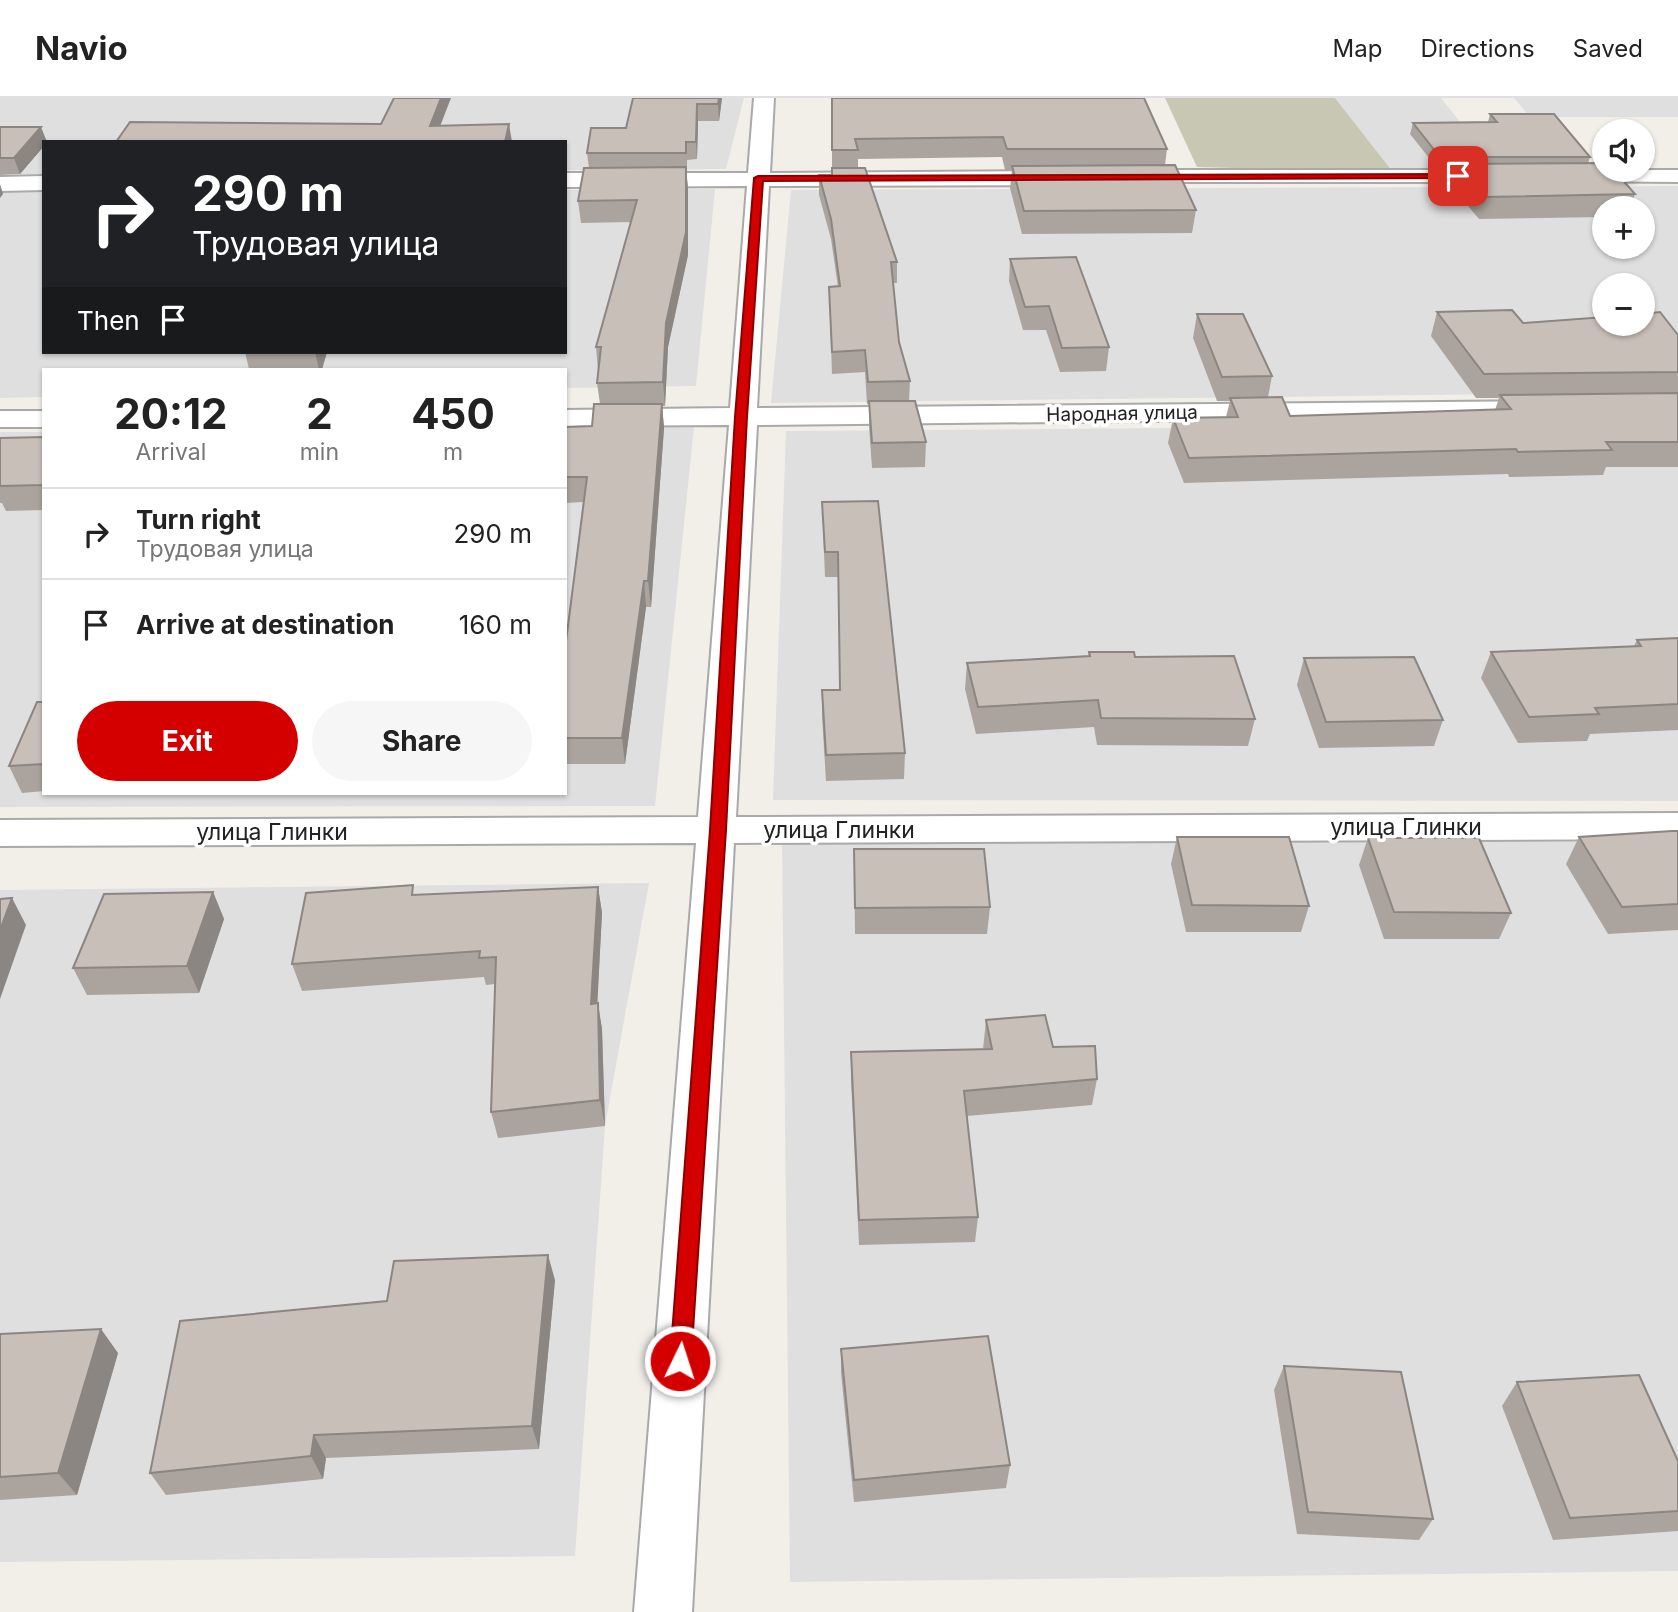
<!DOCTYPE html>
<html lang="en">
<head>
<meta charset="utf-8">
<style>
  :root { --surface:#fff; --page:#f6f6f6; --text:#222; --muted:#767676; --line:#e0e0e0; --accent:#d40000 }
  body { margin:0; font-family:Inter,sans-serif; background:var(--page); color:var(--text); height:100vh; display:flex; flex-direction:column; font-size:26px; white-space:nowrap }
  * { box-sizing:border-box; margin:0 }
  p { font-size:23px; color:var(--muted) }
  .icon { flex:none; width:38px; height:38px; fill:none; stroke:currentColor; stroke-width:2; stroke-linecap:round; stroke-linejoin:round }
  .map { position:relative; flex:1; overflow:hidden }
  .drawer { position:absolute; left:42px; top:270px; width:525px; height:427px; display:flex; flex-direction:column; background:var(--surface); border-radius:0px; box-shadow:0 2px 5px #0004 }
  .drawer>* { flex:none }
  .banner { position:absolute; left:42px; top:42px; width:525px; height:214px; border-radius:0px; box-shadow:0 2px 5px #0004; background:#202124; color:#fff; overflow:hidden }
  .buttons { position:absolute; left:1592px; top:21px; display:grid; gap:14px }
  .buttons a { display:grid; place-items:center; width:63px; height:63px; border-radius:50%; background:var(--surface); box-shadow:0 2px 5px #0004; font-size:35px }
  .pin { position:absolute; display:grid; place-items:center; width:60px; height:60px; color:#fff; margin:-30px; border-radius:14px; box-shadow:0 4px 10px #0006 }
  .me { position:absolute; width:77px; margin:-38px; rotate:4deg; stroke-linejoin:round; filter:drop-shadow(0 0 5px #0008) }
  .turn { display:flex; align-items:center; gap:24px; height:147px; padding:0 35px; font-size:32px }
  .turn .icon { width:91px; height:91px; stroke-width:2.5 }
  .turn b { display:block; font-size:49px; line-height:60px }
  .then { display:flex; align-items:center; height:66px; padding:0 35px; background:#0003; gap:14px; font-size:26px }
  .eta { display:flex; justify-content:space-evenly; align-items:center; height:119px; text-align:center }
  .eta b { font-size:42px; font-weight:700; line-height:49px }
  .button { display:flex; gap:14px; margin-top:auto; padding:14px 35px }
  .button a { flex:1; height:80px; border-radius:42px; background:var(--accent); color:#fff; font-size:28px; font-weight:700; line-height:80px; text-align:center }
  .button a+a { background:var(--page); color:var(--text) }
  ul { padding:0; list-style:none }
  li { display:flex; align-items:center; gap:21px; height:91px; padding:0 35px; border-top:2px solid var(--line) }
  li div { flex:1 }
  li b { display:block; font-size:26px }
  li em { font-style:normal }
  header { display:flex; align-items:center; gap:42px; box-sizing:border-box; height:98px; padding:0 35px; background:var(--surface); border-bottom:2px solid var(--line) }
  header strong { font-size:33px }
  nav { display:flex; gap:38px; margin-inline-start:auto; font-size:24px }
  .map>svg:first-child { display:block }
  .residential { fill:#e0dfdf; fill-rule:evenodd }
  .construction { fill:#c7c7b4 }
  .lines { fill:none; stroke-linecap:round; stroke-linejoin:round }
  .minor-casing { stroke:#a9a9a9; stroke-width:4 }
  .minor { fill:#fff; fill-rule:evenodd }
  .wall { fill:#aba49e }
  .shaded-wall { fill:#8b8681 }
  .building { fill:#c7bfb8; stroke:#8b8681; stroke-width:2 }
  .route { fill:#d40000; stroke:#8a0000; stroke-width:2 }
  .labels { text-anchor:middle; stroke-width:7; stroke-linejoin:round; paint-order:stroke }
  .far-street-label { font-size:19px; fill:#222; stroke:#fff }
  .street-label { font-size:23px; fill:#222; stroke:#fff }
</style>
</head>
<body>
<header>
<strong>Navio</strong>
<nav><a>Map</a><a>Directions</a><a>Saved</a></nav>
</header>
<div class="map">
<svg width="1678" height="1514" viewBox="0 0 1678 1514">
  <rect width="100%" height="100%" fill="#f2efe9"/>
  <g class="residential">
    <polygon points="0,0 744,0 726,71 565,72 565,44 44,44 44,76 0,76"/>
    <polygon points="1335,0 1441,0 1500,74 1393,74"/>
    <polygon points="1514,0 1678,0 1678,19 1530,19"/>
    <path d="M 1678,88 L 1678,294 L 771,305 L 791,92 ZM 1605,110 L 1643,110 L 1643,149 L 1605,149 ZM 1605,187 L 1643,187 L 1643,226 L 1605,226 Z"/>
    <polygon points="715,91 696,288 565,290 565,271 44,271 44,299 0,300 0,94 44,94 44,254 565,254 565,92"/>
    <polygon points="1678,326 1678,703 773,702 786,333"/>
    <polygon points="694,329 655,708 0,709 0,334 44,334 44,695 565,695 565,330"/>
    <polygon points="782,743 1678,744 1678,1473 790,1484"/>
    <polygon points="649,785 605,1028 575,1458 0,1464 0,792"/>
  </g>
  <polygon class="construction" points="1165,0 1335,0 1393,74 1197,69"/>
  <g class="lines">
    <g class="minor-casing">
      <g id="minor">
        <polygon points="754,0 774,0 770,75 1063,73 1071,75 1074,80 1071,85 1063,87 769,88 757,310 1547,303 1557,305 1561,311 1557,317 1547,319 757,327 736,719 1678,715 1678,741 734,745 692,1514 634,1514 696,745 0,748 0,722 698,719 729,327 565,328 565,312 730,310 747,88 565,89 565,75 748,75"/>
        <polygon points="1127,72 1504,72 1512,73 1515,78 1512,83 1504,84 1119,84 1116,79 1119,74"/>
        <polygon points="1568,72 1678,72 1678,84 1560,83 1557,78 1560,73"/>
        <polygon points="44,78 44,92 0,93 0,79"/>
        <rect x="0" y="313" width="44" height="16"/>
      </g>
    </g>
    <use href="#minor" class="minor"/>
  </g>
  <g class="wall">
    <polygon points="633,0 722,0 719,23 698,23 697,61 687,62 687,72 686,72 688,91 688,157 668,249 665,308 662,308 664,330 651,509 646,509 625,666 565,666 565,551 583,404 565,405 565,329 592,328 600,306 597,285 598,273 596,249 631,124 581,125 578,103 589,70 587,55 626,30"/>
    <polygon points="832,0 1167,51 1165,67 1196,112 1192,135 1022,136 1010,90 1012,72 1005,72 1002,59 858,61 858,70 897,164 897,185 893,185 899,244 910,283 909,303 926,344 925,369 872,370 869,328 869,306 867,306 865,274 832,276 829,189 838,189 831,141 819,97 819,77 832,77"/>
    <polygon points="1490,16 1590,59 1588,66 1635,96 1630,110 1605,110 1605,119 1479,121 1451,88 1455,70 1437,70 1410,36 1413,25 1488,24"/>
    <polygon points="0,29 44,44 44,48 20,76 0,77"/>
    <polygon points="1010,161 1109,249 1106,273 1060,274 1046,232 1023,232 1009,183"/>
    <polygon points="1437,214 1523,225 1678,237 1678,369 1606,369 1603,377 1509,379 1508,376 1184,385 1168,345 1173,320 1226,319 1230,303 1217,303 1193,240 1197,216 1272,278 1268,299 1290,318 1495,312 1499,300 1476,300 1431,238"/>
    <polygon points="245,254 327,254 322,271 249,271"/>
    <polygon points="44,339 44,412 6,413 2,405 0,405 0,340"/>
    <polygon points="822,404 905,655 904,681 826,683 822,618 822,592 840,592 838,479 825,479"/>
    <polygon points="1678,540 1678,632 1590,636 1587,643 1518,645 1481,580 1491,554 1634,548 1637,542"/>
    <polygon points="1089,554 1135,559 1255,621 1248,648 1097,647 1094,629 976,636 965,591 967,565 1088,558"/>
    <polygon points="1304,560 1443,622 1434,648 1319,650 1297,587"/>
    <polygon points="44,604 44,693 22,695 9,668"/>
    <polygon points="1678,733 1678,832 1608,836 1566,766 1579,739"/>
    <polygon points="1177,739 1309,808 1301,834 1186,834 1171,766"/>
    <polygon points="1368,740 1511,815 1499,841 1384,841 1359,767"/>
    <polygon points="854,751 990,809 987,836 855,836"/>
    <polygon points="598,789 602,815 597,905 602,931 605,1028 498,1040 491,1014 495,886 486,887 484,879 302,893 292,866 416,797"/>
    <polygon points="213,794 224,821 199,895 87,897 73,870"/>
    <polygon points="986,922 1097,981 1092,1007 967,1018 978,1119 975,1144 859,1147 851,981 851,954 983,951"/>
    <polygon points="555,1182 539,1351 326,1360 323,1381 166,1397 150,1375 387,1203"/>
    <polygon points="0,1236 118,1255 77,1397 0,1402"/>
    <polygon points="841,1251 1010,1367 1006,1390 854,1404 841,1275"/>
    <polygon points="1284,1268 1433,1421 1419,1442 1297,1436 1274,1292"/>
    <polygon points="1517,1284 1678,1363 1678,1433 1553,1442 1502,1308"/>
  </g>
  <g class="shaded-wall">
    <polygon points="441,0 451,0 434,44 430,28"/>
    <polygon points="719,0 722,0 719,23 718,6"/>
    <polygon points="697,6 698,23 697,61 696,44"/>
    <polygon points="509,26 512,44 505,44"/>
    <polygon points="41,29 47,44 44,44 44,48 20,76 14,60"/>
    <polygon points="686,69 688,91 688,157 668,249 665,308 663,284 666,225"/>
    <polygon points="0,86 3,96 0,100"/>
    <polygon points="315,254 327,254 322,271 319,271"/>
    <polygon points="662,306 664,330 651,509 648,483"/>
    <polygon points="644,483 646,509 625,666 622,640"/>
    <polygon points="598,789 602,815 596,932 591,906"/>
    <polygon points="213,794 224,821 199,895 187,868"/>
    <polygon points="12,800 26,827 0,901 0,832"/>
    <polygon points="598,905 602,931 605,1028 600,1002"/>
    <polygon points="548,1157 555,1182 539,1351 532,1328"/>
    <polygon points="101,1231 118,1255 77,1397 58,1375"/>
    <polygon points="314,1337 326,1360 323,1381 311,1358"/>
  </g>
  <g class="building">
    <polygon points="394,0 441,0 430,28 509,26 505,44 116,44 130,24 381,26"/>
    <polygon points="633,0 719,0 718,6 697,6 696,44 686,44 686,55 587,55 591,30 626,30"/>
    <polygon points="832,0 1144,0 1167,51 1007,51 1003,39 855,41 858,52 832,52"/>
    <polygon points="1490,16 1554,16 1590,59 1440,59 1413,25 1497,24"/>
    <polygon points="0,29 41,29 14,60 0,60"/>
    <polygon points="1605,65 1605,72 1614,72 1635,96 1485,99 1456,66"/>
    <polygon points="1175,67 1196,112 1024,113 1012,68"/>
    <polygon points="686,69 686,134 666,225 663,284 597,285 601,249 596,249 637,102 578,103 584,70"/>
    <polygon points="832,70 865,70 897,164 891,164 899,244 910,283 868,284 865,252 832,254 829,189 840,188 831,121 819,77 832,77"/>
    <polygon points="1076,159 1109,249 1062,250 1049,208 1025,209 1010,161"/>
    <polygon points="1512,212 1523,225 1605,219 1605,226 1643,226 1643,216 1660,214 1678,237 1678,274 1484,276 1437,214"/>
    <polygon points="1197,216 1243,216 1272,278 1222,279"/>
    <polygon points="245,254 277,254 245,255"/>
    <polygon points="1678,295 1678,344 1606,344 1612,352 1518,354 1516,351 1189,360 1173,320 1238,319 1230,300 1282,299 1290,318 1511,311 1500,297"/>
    <polygon points="869,303 915,303 926,344 872,345"/>
    <polygon points="594,306 662,306 648,483 644,483 622,640 565,640 565,551 587,379 565,379 565,329 592,328"/>
    <polygon points="44,339 44,387 0,388 0,340"/>
    <polygon points="878,403 905,655 826,657 822,592 840,592 838,454 825,454 822,404"/>
    <polygon points="1678,540 1678,606 1595,610 1599,616 1529,619 1491,554 1641,548 1637,542"/>
    <polygon points="1089,554 1134,554 1135,559 1234,558 1255,621 1101,620 1098,602 978,609 967,565 1090,558"/>
    <polygon points="1414,559 1443,622 1326,624 1304,560"/>
    <polygon points="37,604 44,604 44,666 9,668"/>
    <polygon points="1672,733 1678,733 1678,806 1622,809 1579,739"/>
    <polygon points="1177,739 1289,739 1309,808 1192,807"/>
    <polygon points="1368,740 1479,740 1511,815 1394,814"/>
    <polygon points="854,751 984,751 990,809 855,810"/>
    <polygon points="413,787 412,797 598,789 591,906 598,905 600,1002 491,1014 496,859 479,860 480,853 292,866 306,795"/>
    <polygon points="213,794 187,868 73,870 104,796"/>
    <polygon points="12,800 0,832 0,801"/>
    <polygon points="1045,917 1053,949 1095,948 1097,981 964,993 978,1119 859,1122 851,954 992,951 986,922"/>
    <polygon points="548,1157 532,1328 314,1337 311,1358 150,1375 180,1223 387,1203 394,1163"/>
    <polygon points="101,1231 58,1375 0,1379 0,1236"/>
    <polygon points="988,1238 1010,1367 854,1382 841,1251"/>
    <polygon points="1284,1268 1401,1274 1433,1421 1308,1414"/>
    <polygon points="1639,1277 1678,1363 1678,1413 1570,1420 1517,1284"/>
  </g>
  <polygon class="route" points="1458,76 1463,78 1461,80 763,83 747,319 726,732 691,1263 688,1270 680,1273 673,1270 670,1263 710,732 735,319 754,80 758,78"/>
  <g class="labels">
    <g class="far-street-label">
      <text transform="translate(1122 315) rotate(-1)" y="7">Народная улица</text>
    </g>
    <g class="street-label">
      <text x="1406" y="737">улица Глинки</text>
      <text x="839" y="740">улица Глинки</text>
      <text x="272" y="742">улица Глинки</text>
    </g>
  </g>
</svg>
<div class="buttons">
<a><svg class="icon" aria-label="sound" viewBox="0 0 24 24"><path d="M4 9h4l5-4v14l-5-4H4zM17 9q2 3 0 6"/></svg></a>
<a>+</a>
<a>−</a>
</div>
<div class="pin" style="left:1458px;top:78px;background:#d93025"><svg class="icon" aria-label="arrive" viewBox="0 0 24 24"><path d="M6 21V4h12l-3 4 3 4H6"/></svg></div>
<svg class="me" style="left:680px;top:1263px" viewBox="-20 -20 40 40"><circle r="17" fill="#d40000" stroke="#fff" stroke-width="3"/><path d="M0-11L8 9 0 5-8 9z" fill="#fff"/></svg>
<div class="banner">
<div class="turn"><svg class="icon" aria-label="right" viewBox="0 0 24 24"><path d="M7 20v-9h11M14 6l5 5-5 5"/></svg><div><b>290 m</b>Трудовая улица</div></div>
<div class="then">Then<svg class="icon" aria-label="arrive" viewBox="0 0 24 24"><path d="M6 21V4h12l-3 4 3 4H6"/></svg></div>
</div>
<section class="drawer">
<div class="eta">
<div><b>20:12</b><p>Arrival</p></div>
<div><b>2</b><p>min</p></div>
<div><b>450</b><p>m</p></div>
</div>
<ul>
<li><svg class="icon" aria-label="right" viewBox="0 0 24 24"><path d="M7 20v-9h11M14 6l5 5-5 5"/></svg><div><b>Turn right</b><p>Трудовая улица</p></div><em>290 m</em></li>
<li><svg class="icon" aria-label="arrive" viewBox="0 0 24 24"><path d="M6 21V4h12l-3 4 3 4H6"/></svg><div><b>Arrive at destination</b></div><em>160 m</em></li>
</ul>
<div class="button"><a>Exit</a><a>Share</a></div>
</section>
</div>
</body>
</html>
